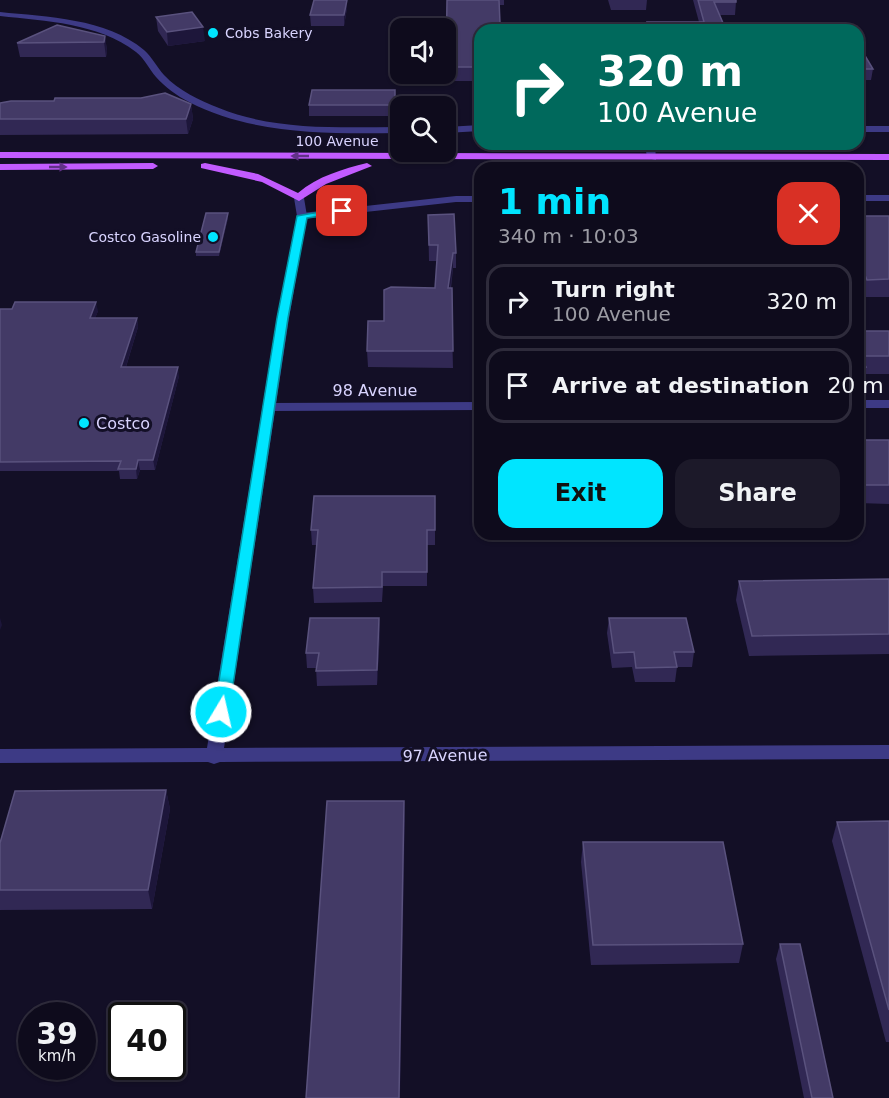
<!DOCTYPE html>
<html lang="en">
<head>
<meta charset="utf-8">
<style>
  :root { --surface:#0e0b1c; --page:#1c1929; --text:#f1f3f6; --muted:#9b9ba3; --line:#2e2b3b; --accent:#00e5ff }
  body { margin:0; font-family:"DejaVu Sans",sans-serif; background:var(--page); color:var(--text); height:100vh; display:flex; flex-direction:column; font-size:22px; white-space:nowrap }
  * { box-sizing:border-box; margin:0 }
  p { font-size:20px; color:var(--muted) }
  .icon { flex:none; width:33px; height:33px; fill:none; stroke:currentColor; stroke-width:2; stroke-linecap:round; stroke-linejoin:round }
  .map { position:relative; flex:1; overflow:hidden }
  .drawer { position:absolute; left:474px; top:162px; width:390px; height:378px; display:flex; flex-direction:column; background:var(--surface); border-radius:18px; box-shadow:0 2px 4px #0004,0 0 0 2px var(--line) }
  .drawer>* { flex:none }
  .hud { position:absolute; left:474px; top:24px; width:390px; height:126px; border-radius:18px; box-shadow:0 2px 4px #0004,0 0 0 2px var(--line); background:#00695c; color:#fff; overflow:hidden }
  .buttons { position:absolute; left:390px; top:18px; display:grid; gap:12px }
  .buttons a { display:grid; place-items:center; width:66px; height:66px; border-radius:12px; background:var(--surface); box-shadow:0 2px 4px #0004,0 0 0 2px var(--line); font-size:30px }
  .speed { position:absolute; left:18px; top:1002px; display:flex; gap:12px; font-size:30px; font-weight:700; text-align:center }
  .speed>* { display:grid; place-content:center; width:78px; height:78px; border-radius:50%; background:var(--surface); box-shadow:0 2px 4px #0004,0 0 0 2px var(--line); line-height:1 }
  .speed small { font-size:15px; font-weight:400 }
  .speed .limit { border:3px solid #111; border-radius:9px; background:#fff; color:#111 }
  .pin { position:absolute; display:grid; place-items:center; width:51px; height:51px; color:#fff; margin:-26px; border-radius:12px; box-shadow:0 3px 9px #0006 }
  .me { position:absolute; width:66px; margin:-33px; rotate:9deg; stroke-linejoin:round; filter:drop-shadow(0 0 4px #0008) }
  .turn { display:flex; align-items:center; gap:21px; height:126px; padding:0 24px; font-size:27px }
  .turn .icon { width:78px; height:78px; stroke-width:2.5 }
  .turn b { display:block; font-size:42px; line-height:51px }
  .round { display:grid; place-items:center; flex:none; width:63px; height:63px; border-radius:18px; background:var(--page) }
  .headline { display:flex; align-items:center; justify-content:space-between; height:102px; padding:0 24px }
  h1 { font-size:36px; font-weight:800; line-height:45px; color:var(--accent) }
  .button { display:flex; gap:12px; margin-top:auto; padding:12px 24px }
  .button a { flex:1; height:69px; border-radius:18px; background:var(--accent); color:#111; font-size:24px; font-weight:800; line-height:69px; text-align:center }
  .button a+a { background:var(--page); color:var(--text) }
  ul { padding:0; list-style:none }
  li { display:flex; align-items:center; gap:18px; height:75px; margin:0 12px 9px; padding:0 12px; border:3px solid var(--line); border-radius:18px }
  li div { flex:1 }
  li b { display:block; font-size:22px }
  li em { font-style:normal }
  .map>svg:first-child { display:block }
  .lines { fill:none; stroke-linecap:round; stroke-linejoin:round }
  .minor { fill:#3d3a85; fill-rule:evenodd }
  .tertiary { fill:#3d3a85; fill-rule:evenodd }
  .primary { fill:#c25bff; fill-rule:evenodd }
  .wall { fill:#312854 }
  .shaded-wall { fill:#1d163a }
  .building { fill:#433a66; stroke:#5a527e; stroke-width:1.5 }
  .oneway { fill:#623188 }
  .route { fill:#00e5ff; stroke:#0095a6; stroke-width:1.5 }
  .poi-dot { fill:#00e5ff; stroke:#130f26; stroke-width:2 }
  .labels { text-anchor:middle; stroke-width:6; stroke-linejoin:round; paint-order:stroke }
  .far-poi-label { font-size:14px; fill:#d9d4ff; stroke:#130f26; text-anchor:start }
  .far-street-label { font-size:14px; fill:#d9d4ff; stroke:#130f26 }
  .street-label { font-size:16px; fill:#d9d4ff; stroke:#130f26 }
  .poi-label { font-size:16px; fill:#d9d4ff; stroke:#130f26; text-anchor:start }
</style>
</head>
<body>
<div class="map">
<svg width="889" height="1098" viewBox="0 0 889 1098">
  <rect width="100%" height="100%" fill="#130f26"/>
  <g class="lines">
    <g class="minor">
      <rect x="858" y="195" width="31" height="6"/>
      <polygon points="456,196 480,196 480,202 456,202 302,219 297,216 302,213"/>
      <rect x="858" y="400" width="31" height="8"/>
      <polygon points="480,402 480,410 271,411 264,407 271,403"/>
    </g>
    <g class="tertiary">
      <path d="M 0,12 C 47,17 106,18 144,50 C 152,57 157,67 164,75 C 179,91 199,100 219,108 C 275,131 341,127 400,127 L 400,133 C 330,134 253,135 189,102 C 177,96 165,87 156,77 C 149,69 145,59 136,52 C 98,23 46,21 0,16 Z"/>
      <polygon points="480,125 480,131 446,133 446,127"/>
      <rect x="858" y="126" width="31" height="6"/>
      <polygon points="645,144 655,144 656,160 647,158"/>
      <polygon points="299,195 304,198 307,216 289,318 224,748 889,745 889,759 220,762 214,764 208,762 0,763 0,749 207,748 277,318 297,216 294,198"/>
    </g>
    <g class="primary">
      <polygon points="0,152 889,154 889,160 0,158"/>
      <path d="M 205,163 L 258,174 L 298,193 C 318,176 343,169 367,163 L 372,166 L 326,184 L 299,201 L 262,182 L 201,168 L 201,164 Z"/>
      <polygon points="0,164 153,163 158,166 153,169 0,170"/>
    </g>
  </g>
  <g class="wall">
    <polygon points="447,0 504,0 504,5 499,5 480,30 480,81 439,81 439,74 446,74"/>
    <polygon points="608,0 647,0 646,10 611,10"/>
    <polygon points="693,0 736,0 736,2 735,15 720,15 726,30 646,30 647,22 699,22"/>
    <polygon points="347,8 344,26 311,26 310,15"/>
    <polygon points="156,17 205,41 168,46 158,31"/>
    <polygon points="105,36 107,51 106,57 20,57 17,43"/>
    <polygon points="858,44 873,69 871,80 858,80"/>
    <polygon points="395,90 395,116 309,116 309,105"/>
    <polygon points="54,101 191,104 193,119 188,134 0,135 0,103"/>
    <polygon points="428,215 456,253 456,268 453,268 451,288 453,368 368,367 367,351 384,321 435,288 437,261 429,261"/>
    <polygon points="858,216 889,216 889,297 863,297 859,287 858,287"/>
    <polygon points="228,218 219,256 196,256 196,252"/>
    <polygon points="0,309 98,311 95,318 137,318 138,327 126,367 179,376 155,470 140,470 137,479 120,479 119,471 0,471"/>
    <polygon points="858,331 889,331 889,374 865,374 862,385 858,385"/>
    <polygon points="473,434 480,434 480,475 474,475"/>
    <polygon points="858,440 889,440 889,504 858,503"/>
    <polygon points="435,496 435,545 427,545 427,586 383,586 382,602 314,603 313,588 317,545 312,545 311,530"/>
    <polygon points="889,579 889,654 749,656 736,600 739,581"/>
    <polygon points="379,618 380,633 377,685 317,686 316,668 307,668 306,653"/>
    <polygon points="609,618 694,652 692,667 677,667 675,682 635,682 632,667 612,668 607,633"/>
    <polygon points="166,790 170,809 152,909 0,910 0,843"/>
    <polygon points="889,821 889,1042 886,1042 832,841 837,822"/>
    <polygon points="583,842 743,944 739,963 591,965 581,862"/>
    <polygon points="780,944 833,1098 804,1098 776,959"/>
  </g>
  <g class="shaded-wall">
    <polygon points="347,0 347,8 344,26 344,15"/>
    <polygon points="203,27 205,41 168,46 167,32"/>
    <polygon points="105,36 107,51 106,57 104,42"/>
    <polygon points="191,104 193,119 188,134 186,119"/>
    <polygon points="228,213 228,218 219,256 219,252"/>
    <polygon points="453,253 453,268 448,303 448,288"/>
    <polygon points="96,302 98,311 92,327 90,318"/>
    <polygon points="137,318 138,327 123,376 121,367"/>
    <polygon points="178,367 179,376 155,470 153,460"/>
    <polygon points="138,460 140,470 137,479 136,469"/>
    <polygon points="0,618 2,625 0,630"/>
    <polygon points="379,618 380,633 377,685 377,670"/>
    <polygon points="166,790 170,809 152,909 148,890"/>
    <polygon points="404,801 405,821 400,1098 399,1098"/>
  </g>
  <g class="building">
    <polygon points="314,0 347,0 344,15 310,15"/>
    <polygon points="447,0 499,0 500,23 506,23 506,27 523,27 524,30 480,30 480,67 446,67"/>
    <polygon points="698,0 736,0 736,2 714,2 726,30 649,30 647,22 704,22"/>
    <polygon points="192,12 203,27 167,32 156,17"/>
    <polygon points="57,25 105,36 104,42 17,43"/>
    <polygon points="858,44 873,69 858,69"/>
    <polygon points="312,90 395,90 395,105 309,105"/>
    <polygon points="165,93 191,104 186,119 0,119 0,103 11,101 54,101 55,98 141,98"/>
    <polygon points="206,213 228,213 219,252 196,252"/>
    <polygon points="454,214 456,253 453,253 448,288 452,288 453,351 367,351 368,321 384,321 384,290 391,287 435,288 438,245 429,245 428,215"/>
    <polygon points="858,216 889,216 889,279 867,280 863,270 858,270"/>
    <polygon points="15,302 96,302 90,318 137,318 121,367 178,367 153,460 138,460 136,469 118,469 121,461 0,462 0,309 12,309"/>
    <polygon points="858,331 889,331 889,356 860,356 866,367 858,367"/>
    <polygon points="473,434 480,434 480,460 475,460"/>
    <rect x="858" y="440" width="31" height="45"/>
    <polygon points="314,496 435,496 435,530 427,530 427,572 382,572 382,587 313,588 318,530 311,530"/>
    <polygon points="889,579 889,634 752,636 739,581"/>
    <polygon points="310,618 379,618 377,670 316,671 319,653 306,653"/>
    <polygon points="609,618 686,618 694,652 674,652 677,667 636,668 634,652 614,653"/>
    <polygon points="166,790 148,890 0,890 0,843 15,791"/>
    <polygon points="327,801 404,801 399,1098 306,1098"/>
    <polygon points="889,821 889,1010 837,822"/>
    <polygon points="583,842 723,842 743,944 593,945"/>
    <polygon points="780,944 800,944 833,1098 812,1098"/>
  </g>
  <defs><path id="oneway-solid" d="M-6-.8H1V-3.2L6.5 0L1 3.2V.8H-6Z" transform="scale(1.5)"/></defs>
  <g class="oneway">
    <use href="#oneway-solid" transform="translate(300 156) rotate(-180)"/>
    <use href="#oneway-solid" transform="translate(58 167)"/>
  </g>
  <polygon class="route" points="342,208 347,211 346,213 307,218 288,318 229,712 221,717 214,712 277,318 297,216"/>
  <g class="poi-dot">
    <circle cx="213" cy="33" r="6"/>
    <circle cx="213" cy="237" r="6"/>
    <circle cx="84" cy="423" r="6"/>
  </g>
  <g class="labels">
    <g class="far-poi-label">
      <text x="225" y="38">Cobs Bakery</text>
      <text x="201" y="242" text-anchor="end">Costco Gasoline</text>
    </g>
    <g class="far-street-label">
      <text x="337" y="146">100 Avenue</text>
    </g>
    <g class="street-label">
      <text x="375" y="396">98 Avenue</text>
      <text transform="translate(445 755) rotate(-1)" y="6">97 Avenue</text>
    </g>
    <g class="poi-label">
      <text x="96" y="429">Costco</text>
    </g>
  </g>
</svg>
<div class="buttons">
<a><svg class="icon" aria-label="sound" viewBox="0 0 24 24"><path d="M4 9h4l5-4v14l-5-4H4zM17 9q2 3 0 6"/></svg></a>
<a><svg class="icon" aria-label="search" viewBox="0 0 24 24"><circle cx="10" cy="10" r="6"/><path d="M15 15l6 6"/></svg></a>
</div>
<div class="speed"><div>39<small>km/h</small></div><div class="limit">40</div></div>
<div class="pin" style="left:342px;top:211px;background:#d93025"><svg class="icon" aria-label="arrive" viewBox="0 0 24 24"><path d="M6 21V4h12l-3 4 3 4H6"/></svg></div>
<svg class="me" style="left:221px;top:712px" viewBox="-20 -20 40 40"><circle r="17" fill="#00e5ff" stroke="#fff" stroke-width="3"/><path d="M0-11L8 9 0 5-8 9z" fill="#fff"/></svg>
<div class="hud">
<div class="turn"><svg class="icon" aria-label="right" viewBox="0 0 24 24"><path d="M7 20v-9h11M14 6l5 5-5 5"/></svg><div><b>320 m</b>100 Avenue</div></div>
</div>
<section class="drawer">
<div class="headline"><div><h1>1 min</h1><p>340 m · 10:03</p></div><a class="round" style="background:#d93025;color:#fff"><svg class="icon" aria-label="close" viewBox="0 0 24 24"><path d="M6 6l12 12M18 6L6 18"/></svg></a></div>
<ul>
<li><svg class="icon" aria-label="right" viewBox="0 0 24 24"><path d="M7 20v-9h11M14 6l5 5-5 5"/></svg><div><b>Turn right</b><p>100 Avenue</p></div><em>320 m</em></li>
<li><svg class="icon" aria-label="arrive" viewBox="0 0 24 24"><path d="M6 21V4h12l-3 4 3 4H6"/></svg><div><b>Arrive at destination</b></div><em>20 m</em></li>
</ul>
<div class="button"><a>Exit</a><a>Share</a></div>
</section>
</div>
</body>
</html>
